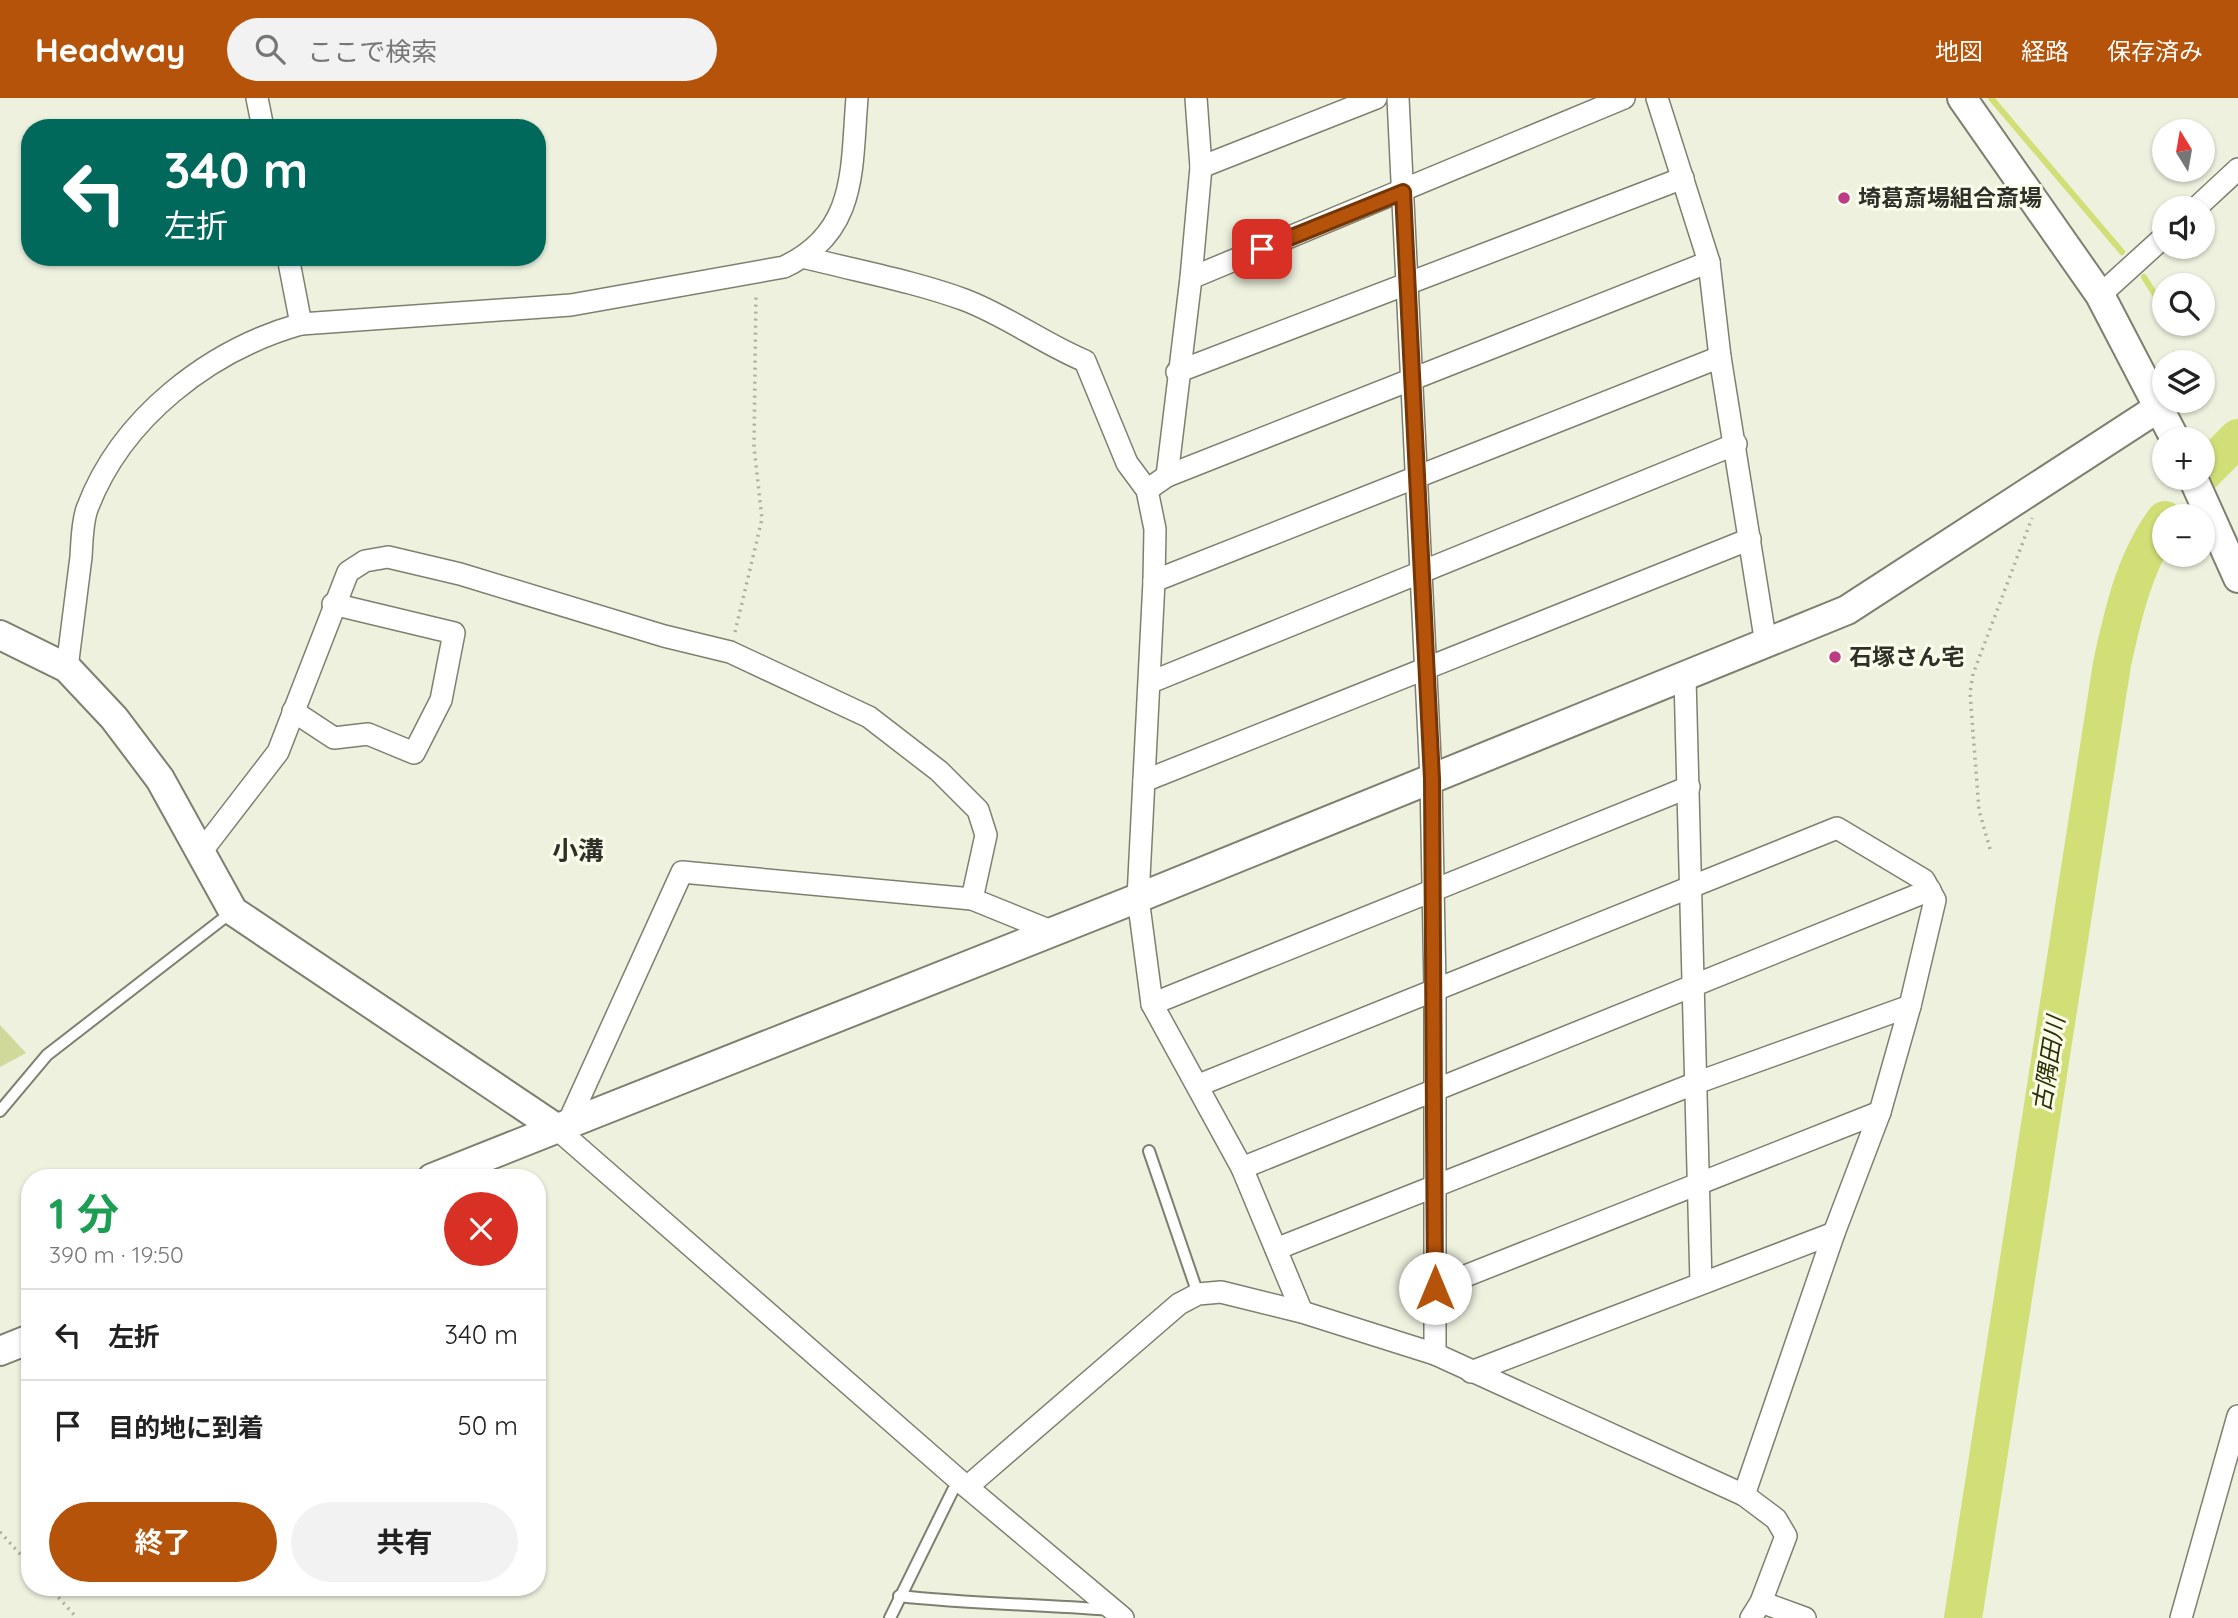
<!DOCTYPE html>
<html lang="ja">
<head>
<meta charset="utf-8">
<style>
  :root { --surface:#fff; --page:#f2f2f2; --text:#222; --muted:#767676; --line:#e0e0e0; --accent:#b45309 }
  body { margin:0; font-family:Quicksand,"Noto Sans JP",sans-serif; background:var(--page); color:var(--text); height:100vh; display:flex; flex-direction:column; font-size:26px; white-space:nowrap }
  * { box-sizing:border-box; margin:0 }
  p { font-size:23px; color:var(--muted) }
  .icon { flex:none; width:38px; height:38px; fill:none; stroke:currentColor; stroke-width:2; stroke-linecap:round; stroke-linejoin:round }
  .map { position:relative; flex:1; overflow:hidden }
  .sheet { position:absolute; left:21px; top:1071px; width:525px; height:427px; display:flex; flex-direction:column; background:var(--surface); border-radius:28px; box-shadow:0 2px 5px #0004 }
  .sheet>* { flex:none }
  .guide { position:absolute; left:21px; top:21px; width:525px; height:147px; border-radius:28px; box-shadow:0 2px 5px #0004; background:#00695c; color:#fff; overflow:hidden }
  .needle { width:46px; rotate:349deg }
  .fabs { position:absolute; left:2152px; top:21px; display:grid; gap:14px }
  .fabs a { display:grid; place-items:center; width:63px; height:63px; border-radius:50%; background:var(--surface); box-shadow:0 2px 5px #0004; font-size:35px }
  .pin { position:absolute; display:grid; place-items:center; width:60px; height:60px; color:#fff; margin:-30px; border-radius:14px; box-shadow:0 4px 10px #0006 }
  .me { position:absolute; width:77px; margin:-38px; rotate:0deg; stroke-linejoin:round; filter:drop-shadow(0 0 5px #0008) }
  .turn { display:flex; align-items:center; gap:24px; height:147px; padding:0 28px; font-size:32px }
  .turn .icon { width:91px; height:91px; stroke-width:2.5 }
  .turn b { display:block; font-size:49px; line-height:60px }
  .round { display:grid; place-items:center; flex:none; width:74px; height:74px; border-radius:37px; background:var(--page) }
  .headline { display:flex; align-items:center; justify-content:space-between; height:119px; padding:0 28px }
  h1 { font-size:42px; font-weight:700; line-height:52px; color:#1e9e55 }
  .action { display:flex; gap:14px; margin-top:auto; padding:14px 28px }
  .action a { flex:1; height:80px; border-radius:42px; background:var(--accent); color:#fff; font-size:28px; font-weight:700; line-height:80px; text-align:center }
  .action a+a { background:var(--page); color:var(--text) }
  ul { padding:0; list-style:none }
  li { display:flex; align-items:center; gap:21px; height:91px; padding:0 28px; border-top:2px solid var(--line) }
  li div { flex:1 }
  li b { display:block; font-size:26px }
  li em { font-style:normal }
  header { display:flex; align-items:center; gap:42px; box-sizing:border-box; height:98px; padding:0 35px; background:var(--accent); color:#fff }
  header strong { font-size:33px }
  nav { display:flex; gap:38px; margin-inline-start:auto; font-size:24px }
  .search { width:490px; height:63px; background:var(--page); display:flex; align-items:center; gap:18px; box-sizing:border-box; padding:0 24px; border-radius:38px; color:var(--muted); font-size:26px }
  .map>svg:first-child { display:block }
  .green { fill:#d0d99a }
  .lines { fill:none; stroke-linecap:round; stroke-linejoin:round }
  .stream { stroke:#d2df77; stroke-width:6 }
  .river { stroke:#d2df77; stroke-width:38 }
  .service-casing { stroke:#7d806f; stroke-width:14 }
  .minor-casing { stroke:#7d806f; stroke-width:24 }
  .tertiary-casing { stroke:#7d806f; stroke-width:32 }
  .path { stroke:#acafa0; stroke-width:3.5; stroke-dasharray:2 5; stroke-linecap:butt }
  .service { stroke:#fff; stroke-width:10 }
  .minor { stroke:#fff; stroke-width:21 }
  .tertiary { stroke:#fff; stroke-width:28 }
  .route-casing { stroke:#753606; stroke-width:18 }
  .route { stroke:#b45309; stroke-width:12 }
  .poi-dot { fill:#bc3b84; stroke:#fbfeeb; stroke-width:2.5 }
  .labels { text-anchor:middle; stroke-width:6; stroke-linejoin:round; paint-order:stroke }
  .poi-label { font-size:23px; font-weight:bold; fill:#2f3029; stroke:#fbfeeb; text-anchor:start }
  .water-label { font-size:24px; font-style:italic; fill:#2d3104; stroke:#fbfeeb }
  .quarter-label { font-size:26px; font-weight:bold; fill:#2f3029; stroke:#fbfeeb }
</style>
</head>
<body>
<header>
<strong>Headway</strong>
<div class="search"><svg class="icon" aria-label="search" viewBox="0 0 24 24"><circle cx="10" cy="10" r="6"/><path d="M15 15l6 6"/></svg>ここで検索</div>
<nav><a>地図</a><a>経路</a><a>保存済み</a></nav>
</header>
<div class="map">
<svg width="2238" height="1520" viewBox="0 0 2238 1520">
  <rect width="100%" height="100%" fill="#edf1de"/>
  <polygon class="green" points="0,927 26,955 0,969"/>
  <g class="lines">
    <g class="stream">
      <polyline points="1991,0 2122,154"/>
      <polyline points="2144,179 2165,213"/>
    </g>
    <g class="river">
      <polyline points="2203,375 2238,340"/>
      <path d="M 1963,1520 L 2112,566 C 2123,516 2134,464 2165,422"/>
    </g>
    <g class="service-casing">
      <g id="service">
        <polyline points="0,1013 47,957 233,813"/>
        <polyline points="1149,1053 1198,1196"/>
        <path d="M 899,1498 C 969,1506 1039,1506 1110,1512"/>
        <polyline points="890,1520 953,1392 961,1384"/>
      </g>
    </g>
    <g class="minor-casing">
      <g id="minor">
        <polyline points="257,0 263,30"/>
        <polyline points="1398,0 1431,681 1435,890 1435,1256"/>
        <polyline points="1657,0 1709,164 1720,259 1766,546"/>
        <polyline points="1201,69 1376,0"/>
        <polyline points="2196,110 2238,71"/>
        <polyline points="288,159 301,226"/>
        <path d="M 803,159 C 857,173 913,183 965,202 C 1007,218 1044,246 1085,263 L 1127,365 L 1147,392 L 1155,431 L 1154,483 L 1138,800 L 1152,906 L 1242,1070 L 1302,1214"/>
        <polyline points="1191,180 1624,0"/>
        <polyline points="2100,197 2165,138"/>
        <polyline points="1177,274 1683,80"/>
        <polyline points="1167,378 1191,180 1201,69 1196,0"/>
        <polyline points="1147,392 1167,378 1709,164"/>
        <polyline points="1154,483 1720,259"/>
        <path d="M 67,570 C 72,533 76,496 81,459 C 82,444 82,425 87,411 C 121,320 209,252 301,226 L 571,207 L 784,169 C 858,134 851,71 857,0"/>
        <polyline points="1685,580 1701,1185"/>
        <polyline points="1151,584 1736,346"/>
        <polyline points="293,613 334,640 368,636 414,655 441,602 454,535 333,506"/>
        <polyline points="1144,683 1750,441"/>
        <polyline points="201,754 278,654 348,474 365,463 388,459 460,476 664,538 730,554 869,619 939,673 978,712 986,737 972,801"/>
        <polyline points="1152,906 1689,689"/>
        <polyline points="1199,987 1837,730 1924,782 1935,802 1910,908 1880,1014 1834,1135 1744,1397"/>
        <polyline points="568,1025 682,774 972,801 1051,833"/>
        <polyline points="556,1030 961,1384 1123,1520"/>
        <polyline points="1242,1070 1930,792"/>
        <polyline points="1276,1151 1696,985 1910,908"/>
        <polyline points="1435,1190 1880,1014"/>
        <polyline points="1471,1274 1834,1135"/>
        <polyline points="967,1389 1179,1206 1198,1196 1221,1194 1302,1214 1435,1256 1744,1397 1776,1421 1786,1438 1761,1504 1751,1520"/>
        <polyline points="1761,1504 1805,1520"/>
        <polyline points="2181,1520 2238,1318"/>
      </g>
    </g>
    <g class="tertiary-casing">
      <g id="tertiary">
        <polyline points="1962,0 2100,197 2175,341"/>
        <polyline points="2193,380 2238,480"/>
        <polyline points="0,537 67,570 114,620 160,681 233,813 556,1030"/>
        <polyline points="432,1080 1138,800 1847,512 2158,310"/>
        <polyline points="0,1253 30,1241"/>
      </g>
    </g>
    <g class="path">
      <polyline points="735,534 762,421 754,349 756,195"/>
      <polyline points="1990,751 1979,712 1970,595 1973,576 2032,420"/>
      <polyline points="0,1434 30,1467"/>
      <polyline points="49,1489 77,1520"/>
    </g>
    <use href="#service" class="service"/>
    <use href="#minor" class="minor"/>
    <use href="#tertiary" class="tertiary"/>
  </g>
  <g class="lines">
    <g class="route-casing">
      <polyline id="route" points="1262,151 1403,94 1432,681 1435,1190"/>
    </g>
    <use href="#route" class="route"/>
  </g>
  <g class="poi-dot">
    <circle cx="1844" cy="100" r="7"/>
    <circle cx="1835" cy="559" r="7"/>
  </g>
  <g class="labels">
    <g class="poi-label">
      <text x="1858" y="108">埼葛斎場組合斎場</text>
      <text x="1849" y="567">石塚さん宅</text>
    </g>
    <g class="water-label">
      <text transform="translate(2049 966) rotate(-81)" y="8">古隅田川</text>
    </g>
    <g class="quarter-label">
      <text x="578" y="762">小溝</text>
    </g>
  </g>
</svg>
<div class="fabs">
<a><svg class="needle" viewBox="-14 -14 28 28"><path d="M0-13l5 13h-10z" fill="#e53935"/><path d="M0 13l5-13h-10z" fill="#767676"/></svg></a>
<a><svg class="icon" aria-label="sound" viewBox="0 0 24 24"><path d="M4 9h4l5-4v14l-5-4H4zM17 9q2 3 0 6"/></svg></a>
<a><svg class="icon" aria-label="search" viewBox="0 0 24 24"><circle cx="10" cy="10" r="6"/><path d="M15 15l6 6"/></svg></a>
<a><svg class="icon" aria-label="layers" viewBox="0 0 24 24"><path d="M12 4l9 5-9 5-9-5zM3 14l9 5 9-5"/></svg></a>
<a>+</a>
<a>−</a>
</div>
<div class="pin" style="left:1262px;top:151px;background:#d93025"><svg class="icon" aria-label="arrive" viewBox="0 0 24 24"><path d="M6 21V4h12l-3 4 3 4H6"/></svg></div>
<svg class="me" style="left:1435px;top:1190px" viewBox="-20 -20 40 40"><circle r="19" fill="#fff"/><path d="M0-13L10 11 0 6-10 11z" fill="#b45309"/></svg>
<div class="guide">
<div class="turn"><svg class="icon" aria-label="left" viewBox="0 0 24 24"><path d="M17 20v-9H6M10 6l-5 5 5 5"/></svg><div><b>340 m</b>左折</div></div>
</div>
<section class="sheet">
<div class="headline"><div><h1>1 分</h1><p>390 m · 19:50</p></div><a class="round" style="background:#d93025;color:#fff"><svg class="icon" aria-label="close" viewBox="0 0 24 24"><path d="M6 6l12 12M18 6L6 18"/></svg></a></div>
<ul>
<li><svg class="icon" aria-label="left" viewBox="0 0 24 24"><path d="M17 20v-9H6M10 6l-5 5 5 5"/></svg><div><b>左折</b></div><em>340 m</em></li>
<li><svg class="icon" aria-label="arrive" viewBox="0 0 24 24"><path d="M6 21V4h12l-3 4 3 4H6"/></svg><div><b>目的地に到着</b></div><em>50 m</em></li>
</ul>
<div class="action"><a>終了</a><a>共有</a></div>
</section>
</div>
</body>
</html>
